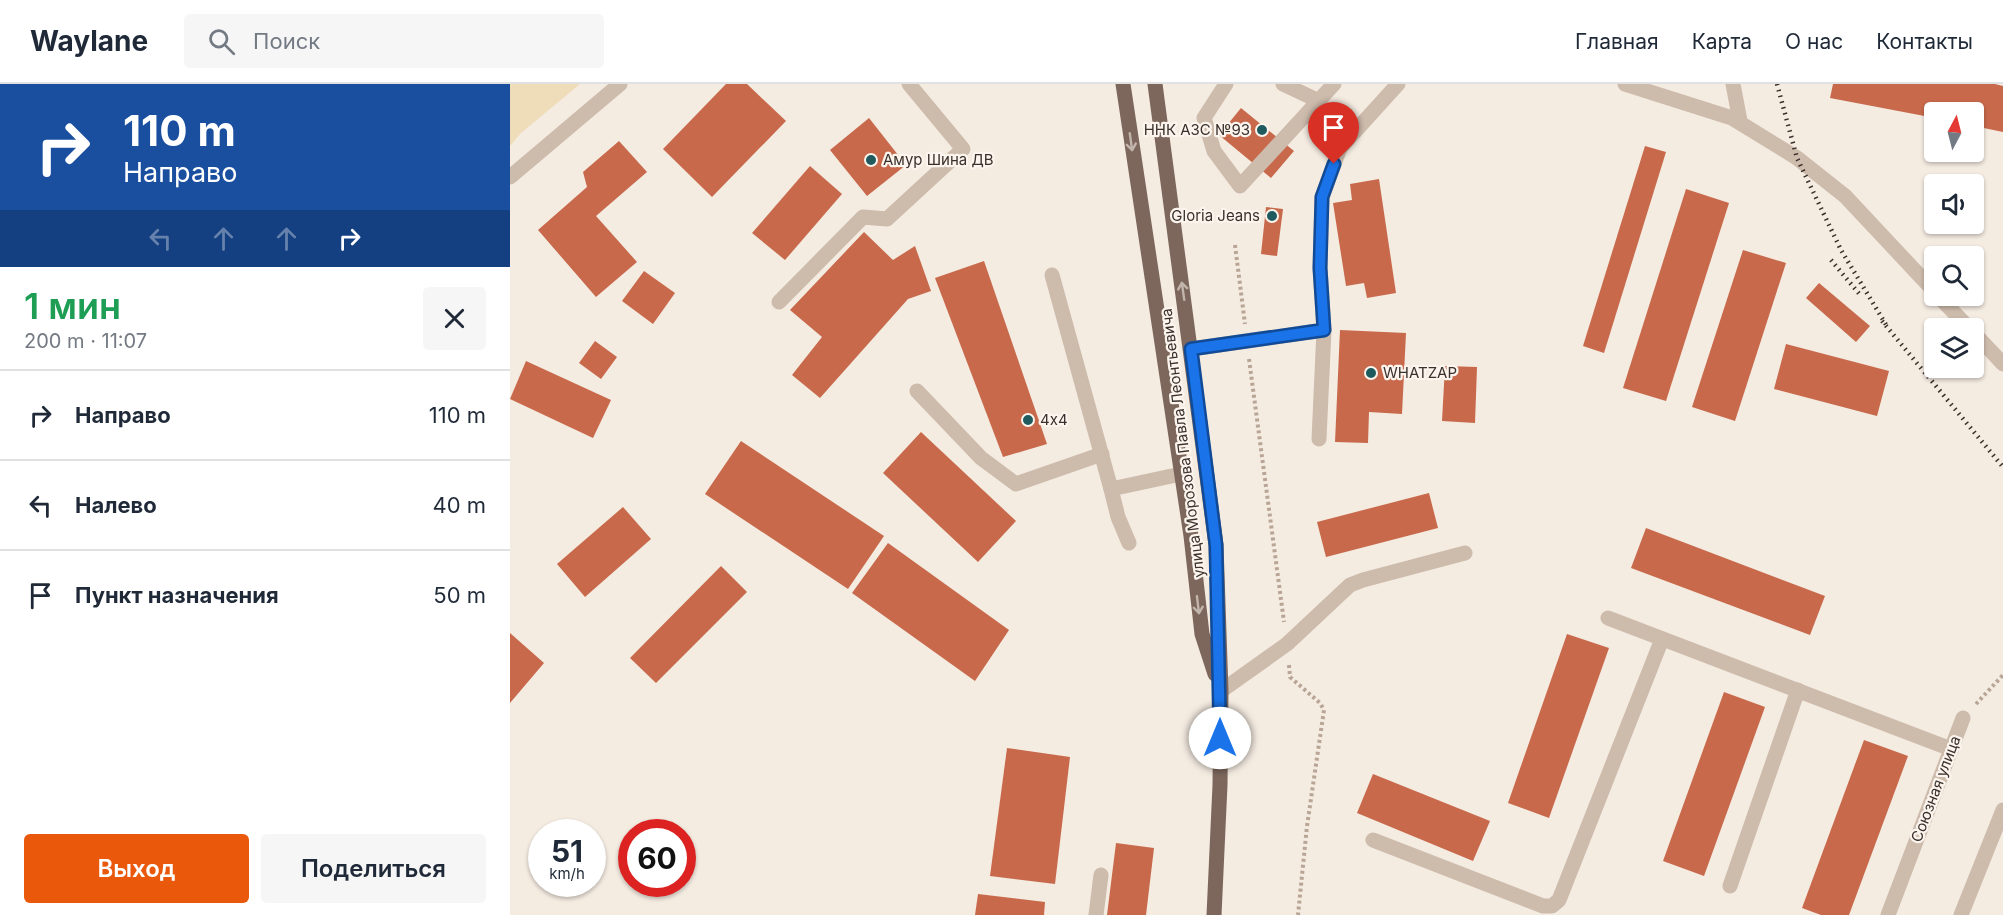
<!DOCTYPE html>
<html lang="ru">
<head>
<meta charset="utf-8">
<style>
  :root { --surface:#fff; --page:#f6f6f7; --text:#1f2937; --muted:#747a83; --line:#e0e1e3; --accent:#ea580c }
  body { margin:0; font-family:Inter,sans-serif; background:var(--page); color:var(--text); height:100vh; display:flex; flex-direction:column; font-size:22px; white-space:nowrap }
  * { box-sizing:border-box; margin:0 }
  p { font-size:20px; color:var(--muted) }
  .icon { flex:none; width:33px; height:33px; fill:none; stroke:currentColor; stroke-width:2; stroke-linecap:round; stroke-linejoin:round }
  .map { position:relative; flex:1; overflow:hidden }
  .side { display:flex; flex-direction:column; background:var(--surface); width:510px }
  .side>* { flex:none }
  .banner { background:#1a4fa0; color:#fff; overflow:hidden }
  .needle { width:39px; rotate:7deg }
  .buttons { position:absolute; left:1414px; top:18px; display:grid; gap:12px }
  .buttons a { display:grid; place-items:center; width:60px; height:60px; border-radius:6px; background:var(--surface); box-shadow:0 2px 4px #0004; font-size:30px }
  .speed { position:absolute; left:18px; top:735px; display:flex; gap:12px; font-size:30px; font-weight:700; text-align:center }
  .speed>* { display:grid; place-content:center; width:78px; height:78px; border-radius:50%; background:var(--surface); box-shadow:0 2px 4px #0004; line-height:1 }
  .speed small { font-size:15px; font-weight:400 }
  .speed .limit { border:9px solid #d22; background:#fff; color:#111 }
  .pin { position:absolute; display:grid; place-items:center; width:51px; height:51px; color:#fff; margin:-62px -26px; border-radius:50% 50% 50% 0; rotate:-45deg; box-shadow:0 0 6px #0007 }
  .pin .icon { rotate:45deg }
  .me { position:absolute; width:66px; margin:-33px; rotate:0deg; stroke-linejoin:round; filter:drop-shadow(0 0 4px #0008) }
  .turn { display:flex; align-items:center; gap:21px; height:126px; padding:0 24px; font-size:27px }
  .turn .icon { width:78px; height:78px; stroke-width:2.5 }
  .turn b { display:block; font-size:42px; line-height:51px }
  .lanes { display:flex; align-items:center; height:57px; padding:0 24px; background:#0003; justify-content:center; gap:30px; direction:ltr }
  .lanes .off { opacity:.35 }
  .round { display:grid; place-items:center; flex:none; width:63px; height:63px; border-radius:6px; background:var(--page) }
  .head { display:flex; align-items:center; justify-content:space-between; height:102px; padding:0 24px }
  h1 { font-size:36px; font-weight:600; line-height:45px; color:#1e9e55 }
  .action { display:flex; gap:12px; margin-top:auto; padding:12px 24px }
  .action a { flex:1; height:69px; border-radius:6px; background:var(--accent); color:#fff; font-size:24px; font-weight:600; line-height:69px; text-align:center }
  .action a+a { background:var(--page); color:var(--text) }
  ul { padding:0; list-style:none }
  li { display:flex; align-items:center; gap:18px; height:90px; padding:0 24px; border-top:2px solid var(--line) }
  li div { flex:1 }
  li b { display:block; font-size:22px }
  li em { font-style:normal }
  header { display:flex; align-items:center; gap:36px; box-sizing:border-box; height:84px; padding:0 30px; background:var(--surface); border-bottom:2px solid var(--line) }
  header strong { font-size:28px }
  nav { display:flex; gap:33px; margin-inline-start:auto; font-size:21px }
  .search { width:420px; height:54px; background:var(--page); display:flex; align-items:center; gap:15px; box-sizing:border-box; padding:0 21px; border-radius:6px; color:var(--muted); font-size:22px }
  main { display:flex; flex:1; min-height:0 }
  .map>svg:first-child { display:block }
  .sand { fill:#efdcb8 }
  .building { fill:#c8694b }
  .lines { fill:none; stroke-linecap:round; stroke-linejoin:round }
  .path { stroke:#b9a596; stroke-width:4; stroke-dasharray:3 3; stroke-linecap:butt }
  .minor { stroke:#cdbbac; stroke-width:15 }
  .major { stroke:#7d675c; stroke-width:15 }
  .rail { stroke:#3b302b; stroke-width:4.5; stroke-dasharray:1.5 4.5; stroke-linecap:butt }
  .oneway { stroke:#c2b5ac }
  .route-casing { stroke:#114b97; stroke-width:15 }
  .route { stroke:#1a73e8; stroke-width:10 }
  .poi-dot { fill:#1f5a5e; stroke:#fbf5ee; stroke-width:2 }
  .labels { text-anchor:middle; stroke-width:4.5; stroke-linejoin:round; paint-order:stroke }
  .poi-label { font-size:15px; fill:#3b302b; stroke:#fbf5ee; text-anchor:start }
  .street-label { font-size:15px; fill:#3b302b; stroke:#fbf5ee }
</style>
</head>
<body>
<header>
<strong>Waylane</strong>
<div class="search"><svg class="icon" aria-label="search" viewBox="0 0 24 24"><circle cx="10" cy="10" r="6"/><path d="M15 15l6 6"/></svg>Поиск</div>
<nav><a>Главная</a><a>Карта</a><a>О нас</a><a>Контакты</a></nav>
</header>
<main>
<section class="side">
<div class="banner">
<div class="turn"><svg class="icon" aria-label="right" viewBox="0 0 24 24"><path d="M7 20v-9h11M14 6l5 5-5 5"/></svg><div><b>110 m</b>Направо</div></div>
<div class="lanes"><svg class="icon off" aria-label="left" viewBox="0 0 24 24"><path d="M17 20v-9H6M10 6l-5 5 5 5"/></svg><svg class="icon off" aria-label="ahead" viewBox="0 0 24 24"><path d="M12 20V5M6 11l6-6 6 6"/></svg><svg class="icon off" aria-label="ahead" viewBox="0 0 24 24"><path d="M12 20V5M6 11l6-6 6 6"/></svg><svg class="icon" aria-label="right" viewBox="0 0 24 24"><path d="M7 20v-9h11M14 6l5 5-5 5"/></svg></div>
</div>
<div class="head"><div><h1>1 мин</h1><p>200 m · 11:07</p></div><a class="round"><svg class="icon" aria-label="close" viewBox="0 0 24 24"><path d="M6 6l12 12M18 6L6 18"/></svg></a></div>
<ul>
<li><svg class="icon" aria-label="right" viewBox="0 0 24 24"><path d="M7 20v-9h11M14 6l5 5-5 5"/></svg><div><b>Направо</b></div><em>110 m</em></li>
<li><svg class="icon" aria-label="left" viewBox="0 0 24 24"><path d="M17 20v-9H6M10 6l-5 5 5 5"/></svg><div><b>Налево</b></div><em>40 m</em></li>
<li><svg class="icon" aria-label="arrive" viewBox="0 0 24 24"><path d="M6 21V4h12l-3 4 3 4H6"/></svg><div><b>Пункт назначения</b></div><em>50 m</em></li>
</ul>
<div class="action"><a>Выход</a><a>Поделиться</a></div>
</section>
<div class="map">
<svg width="1493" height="831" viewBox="0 0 1493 831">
  <rect width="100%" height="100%" fill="#f4ebe1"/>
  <polygon class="sand" points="0,0 70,0 11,49 0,62"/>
  <g class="building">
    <polygon points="216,0 237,0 276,37 202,113 153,65"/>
    <polygon points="1323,0 1485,0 1493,2 1493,48 1464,42 1464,28 1425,28 1425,34 1320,14"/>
    <polygon points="731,24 784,67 761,94 709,51"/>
    <polygon points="359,34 396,81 357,112 320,66"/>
    <polygon points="109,57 137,88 86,132 127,178 86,213 28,146 77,103 73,88"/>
    <polygon points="1135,62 1156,68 1094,269 1073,262"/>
    <polygon points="300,82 332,110 275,176 242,149"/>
    <polygon points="869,95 886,209 857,214 854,199 836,202 823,119 842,116 840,100"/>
    <polygon points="1176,105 1219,119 1156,317 1113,304"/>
    <polygon points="756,123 773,125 767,172 751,170"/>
    <polygon points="354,148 383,176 405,162 421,207 398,215 310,314 282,291 312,253 280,226"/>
    <polygon points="1233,166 1276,179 1225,337 1182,323"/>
    <polygon points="474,177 537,360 493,373 425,194"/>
    <polygon points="134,187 165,209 143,240 112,217"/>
    <polygon points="1309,199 1360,242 1346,258 1296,214"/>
    <polygon points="830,246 896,249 892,330 859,328 858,359 825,358"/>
    <polygon points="85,257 107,273 91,295 69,279"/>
    <polygon points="1276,260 1379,287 1367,332 1264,305"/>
    <polygon points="16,277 101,316 83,354 0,315"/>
    <polygon points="935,282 967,283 965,339 932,337"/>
    <polygon points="411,348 506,437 468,478 373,389"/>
    <polygon points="231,357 374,452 338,505 195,410"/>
    <polygon points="919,409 928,444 816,473 807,438"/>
    <polygon points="113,423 141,455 75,513 47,480"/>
    <polygon points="1136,444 1315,512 1300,551 1121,484"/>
    <polygon points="378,459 499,546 465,597 342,509"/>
    <polygon points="211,482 237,508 146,599 120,574"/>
    <polygon points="0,549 34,579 0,619"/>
    <polygon points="1057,550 1099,564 1039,734 998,719"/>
    <polygon points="1214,608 1255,623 1194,792 1153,777"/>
    <polygon points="1354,656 1398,672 1339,831 1311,831 1292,824"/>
    <polygon points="497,664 560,673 545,800 480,792"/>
    <polygon points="863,690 980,737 963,777 847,729"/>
    <polygon points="606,759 644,764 636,831 597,831"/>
    <polygon points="468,810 535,818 534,831 465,831"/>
  </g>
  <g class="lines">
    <g class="path">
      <polyline points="725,161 735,240"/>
      <polyline points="739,275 774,538"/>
      <polyline points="779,581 780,593 810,619 814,626 797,742 788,831"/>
      <polyline points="1466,620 1493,591"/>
    </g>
    <g class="minor">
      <polyline points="716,0 694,34 704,67 730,102 824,0"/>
      <polyline points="773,0 809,17"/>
      <polyline points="1115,0 1222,34 1287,74 1335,112 1425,208"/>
      <polyline points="1223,0 1230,37"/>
      <polyline points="0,93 110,0"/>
      <polyline points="542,191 601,405 671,390"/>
      <polyline points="1428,212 1459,244"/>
      <polyline points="269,218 353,133 377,135 453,65 399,0"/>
      <polyline points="1464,249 1493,280"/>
      <polyline points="681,265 814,246 810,184 812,113 830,64 888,0"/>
      <polyline points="407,307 471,374 506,400 592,370"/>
      <polyline points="809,355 814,246"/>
      <polyline points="601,405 608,433 619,459"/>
      <polyline points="1098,534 1441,665"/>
      <polyline points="711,607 777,560 840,501 853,496 955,469"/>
      <polyline points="863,756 1033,822 1042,822 1049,816 1152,555"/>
      <polyline points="1220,802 1288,606"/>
      <polyline points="586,831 591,791"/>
      <polyline points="1378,831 1453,634"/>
      <polyline points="1451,831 1493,726"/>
    </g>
    <g class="major">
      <polyline points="613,0 681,452 692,550 705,590"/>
      <polyline points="645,0 706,461 711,607 710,701 704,831"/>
    </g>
    <g class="rail">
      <polyline points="1267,0 1287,74 1331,166 1378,244"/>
      <polyline points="1321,176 1351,212"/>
      <polyline points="1372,237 1493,383"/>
    </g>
  </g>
  <defs><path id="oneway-shaft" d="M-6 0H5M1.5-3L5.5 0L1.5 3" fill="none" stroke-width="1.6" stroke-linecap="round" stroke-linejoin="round" transform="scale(1.5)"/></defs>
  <g class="oneway">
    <use href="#oneway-shaft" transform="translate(621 58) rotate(82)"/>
    <use href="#oneway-shaft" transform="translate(673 207) rotate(-98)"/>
    <use href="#oneway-shaft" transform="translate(688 521) rotate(83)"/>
  </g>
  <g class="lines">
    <g class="route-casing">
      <polyline id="route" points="710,654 706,461 681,265 814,246 810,184 812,113 824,80"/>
    </g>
    <use href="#route" class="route"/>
  </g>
  <g class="poi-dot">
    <circle cx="752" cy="46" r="6"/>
    <circle cx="361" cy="76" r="6"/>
    <circle cx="762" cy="132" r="6"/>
    <circle cx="861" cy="289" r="6"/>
    <circle cx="518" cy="336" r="6"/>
  </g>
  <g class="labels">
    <g class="poi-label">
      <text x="740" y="51" text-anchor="end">ННК АЗС №93</text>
      <text x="373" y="81">Амур Шина ДВ</text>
      <text x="750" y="137" text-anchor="end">Gloria Jeans</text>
      <text x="873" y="294">WHATZAP</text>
      <text x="530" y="341">4х4</text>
    </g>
    <g class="street-label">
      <text transform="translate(673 359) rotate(-97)" y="5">улица Морозова Павла Леонтьевича</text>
      <text transform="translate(1426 705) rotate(-69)" y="5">Союзная улица</text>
    </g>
  </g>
</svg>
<div class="buttons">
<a><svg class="needle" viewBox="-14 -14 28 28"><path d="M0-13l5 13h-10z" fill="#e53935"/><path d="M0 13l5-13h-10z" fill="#747a83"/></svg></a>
<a><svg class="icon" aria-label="sound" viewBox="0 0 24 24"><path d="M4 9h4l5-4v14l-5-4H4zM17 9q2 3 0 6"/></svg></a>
<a><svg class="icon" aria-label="search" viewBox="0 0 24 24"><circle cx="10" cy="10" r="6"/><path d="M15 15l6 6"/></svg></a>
<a><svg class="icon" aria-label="layers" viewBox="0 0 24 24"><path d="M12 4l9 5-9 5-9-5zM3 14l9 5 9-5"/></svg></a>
</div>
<div class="speed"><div>51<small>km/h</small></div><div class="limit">60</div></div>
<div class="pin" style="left:824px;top:80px;background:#d93025"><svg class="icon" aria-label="arrive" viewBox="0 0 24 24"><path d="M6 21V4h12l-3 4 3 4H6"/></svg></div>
<svg class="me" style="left:710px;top:654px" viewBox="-20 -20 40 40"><circle r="19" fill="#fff"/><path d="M0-13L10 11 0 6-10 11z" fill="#1a73e8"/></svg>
</div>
</main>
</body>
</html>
